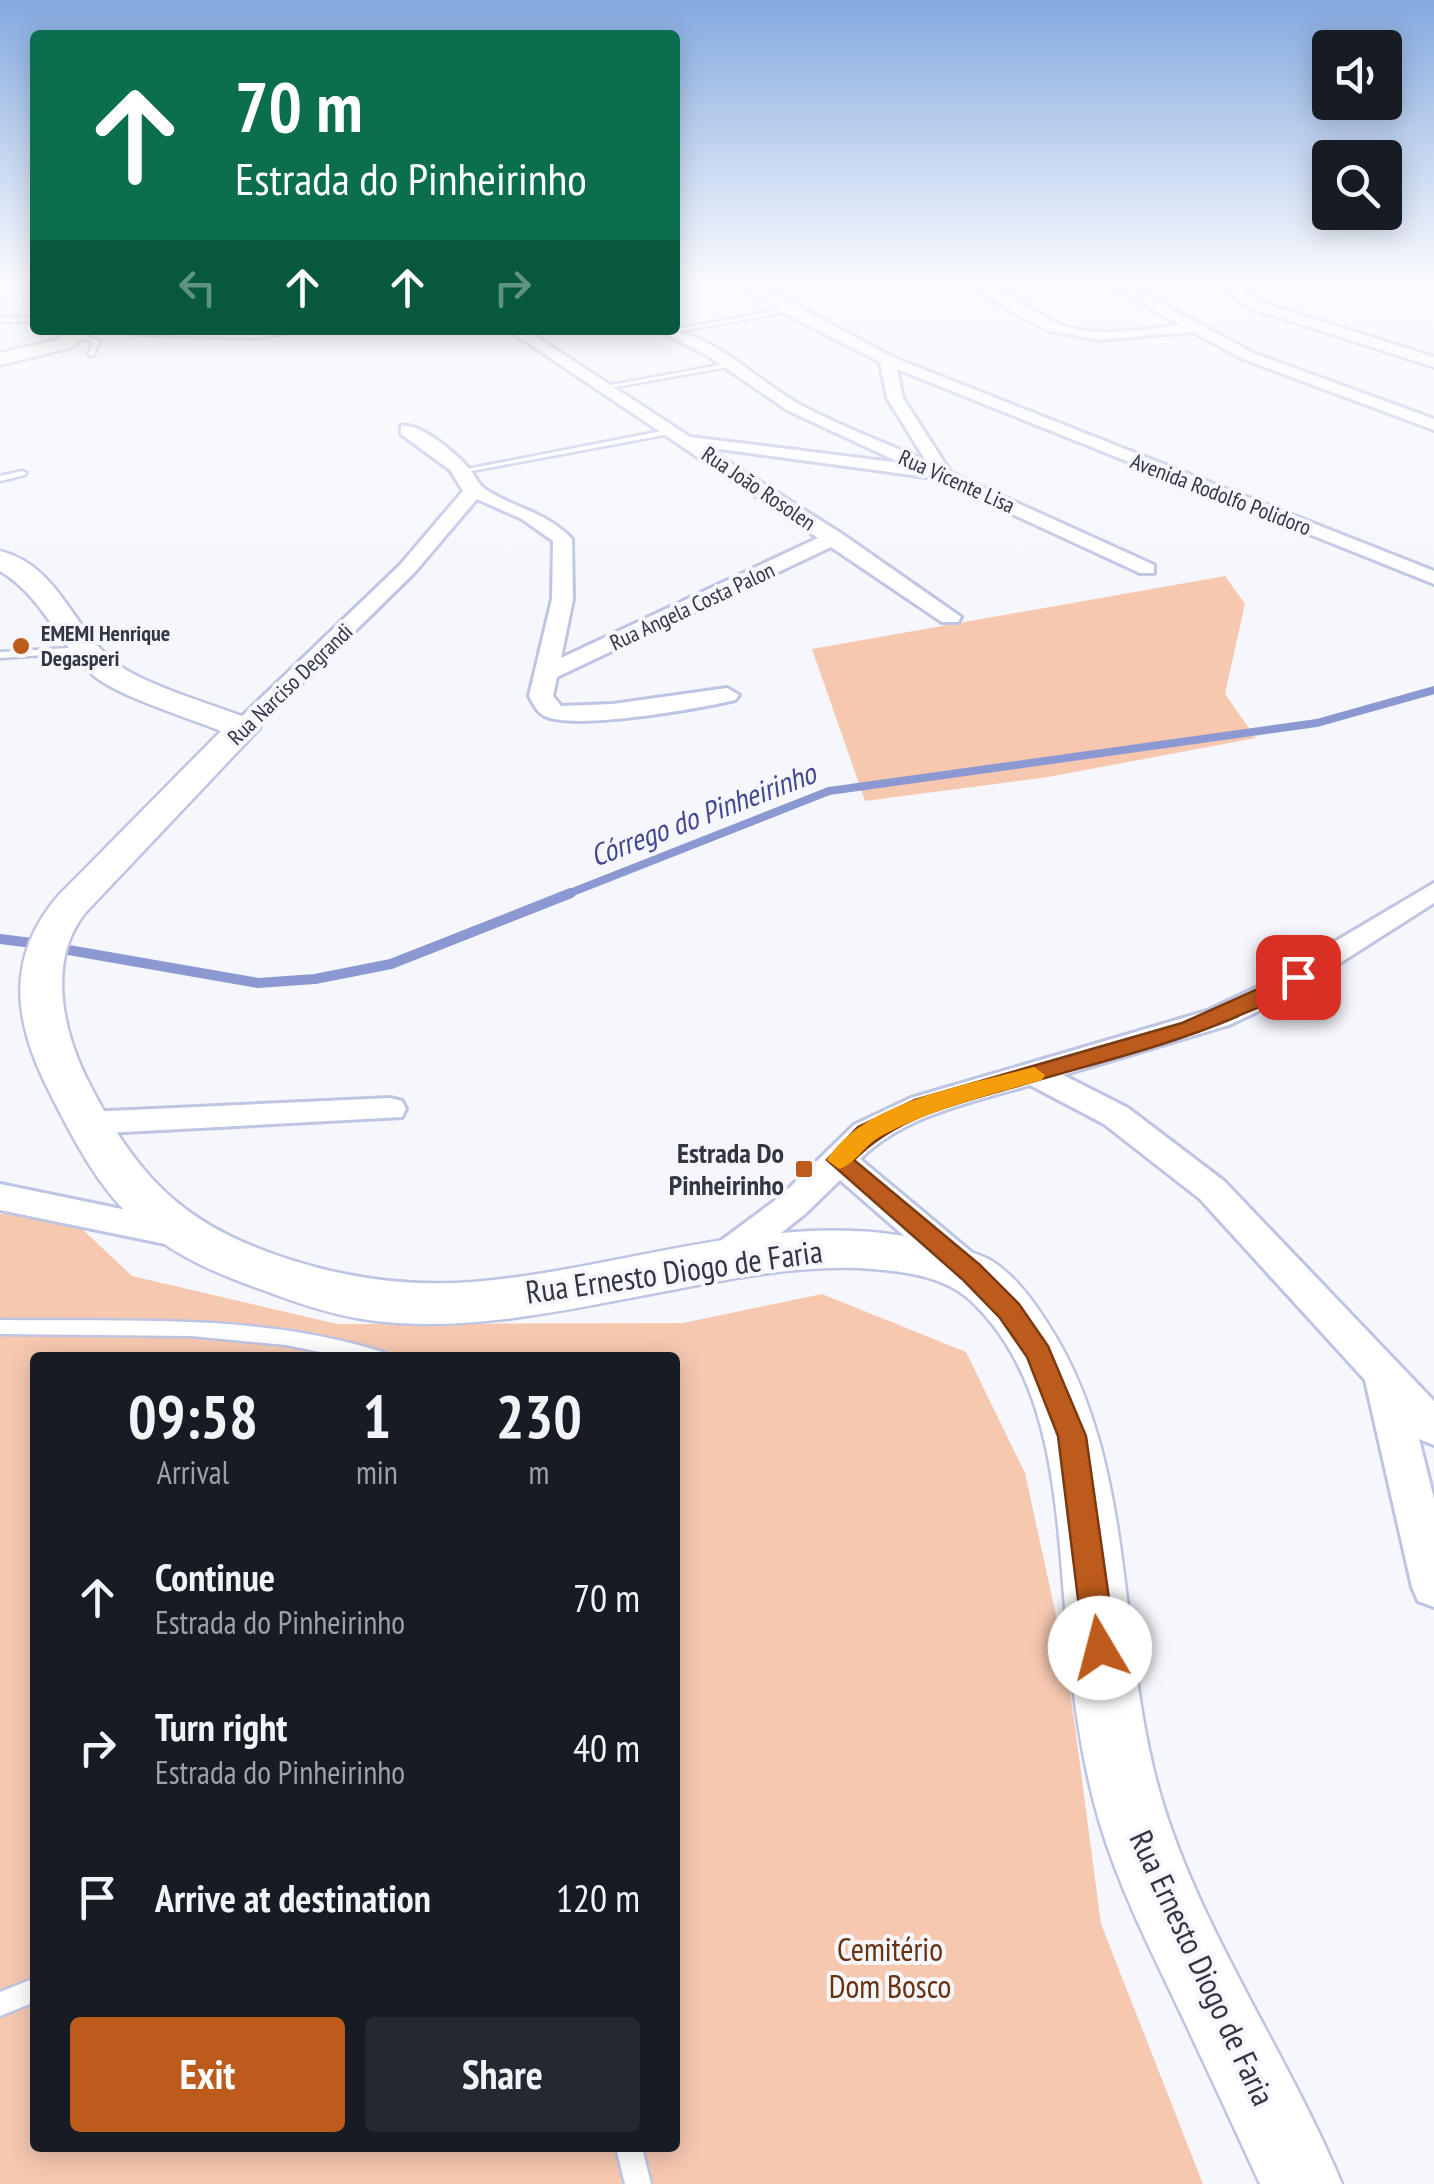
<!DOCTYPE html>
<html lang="en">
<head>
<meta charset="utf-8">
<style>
  :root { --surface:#171b24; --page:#242831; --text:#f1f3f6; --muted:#9ea1a6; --accent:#bc5b1b }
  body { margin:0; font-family:"PT Sans Narrow",sans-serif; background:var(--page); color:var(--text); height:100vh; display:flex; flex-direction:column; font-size:38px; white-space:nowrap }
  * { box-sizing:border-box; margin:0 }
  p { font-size:32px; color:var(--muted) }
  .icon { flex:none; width:55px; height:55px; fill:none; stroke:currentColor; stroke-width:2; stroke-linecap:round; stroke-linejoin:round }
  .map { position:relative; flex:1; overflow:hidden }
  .side { position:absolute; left:30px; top:1352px; width:650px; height:800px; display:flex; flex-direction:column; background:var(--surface); border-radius:10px; box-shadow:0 5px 25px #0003 }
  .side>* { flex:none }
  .banner { position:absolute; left:30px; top:30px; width:650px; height:305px; border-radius:10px; box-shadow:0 5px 25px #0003; background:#0b6e4f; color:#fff; overflow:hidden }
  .controls { position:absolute; left:1312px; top:30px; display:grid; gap:20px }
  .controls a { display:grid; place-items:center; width:90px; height:90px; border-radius:10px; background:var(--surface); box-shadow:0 5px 25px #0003; font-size:50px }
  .pin { position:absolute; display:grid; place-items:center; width:85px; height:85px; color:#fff; margin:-42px; border-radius:20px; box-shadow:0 5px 15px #0006 }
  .me { position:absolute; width:110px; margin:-55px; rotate:352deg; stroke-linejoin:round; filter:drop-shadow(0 0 8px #0008) }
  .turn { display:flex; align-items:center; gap:35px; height:210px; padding:0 40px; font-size:45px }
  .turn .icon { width:130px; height:130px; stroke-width:2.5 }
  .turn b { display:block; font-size:70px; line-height:85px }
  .lanes { display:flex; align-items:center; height:95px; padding:0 40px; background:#0003; justify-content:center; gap:50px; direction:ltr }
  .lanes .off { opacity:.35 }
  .eta { display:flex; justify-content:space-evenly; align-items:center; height:170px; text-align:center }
  .eta b { font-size:60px; font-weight:600; line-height:70px }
  .primary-button { display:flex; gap:20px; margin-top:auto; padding:20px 40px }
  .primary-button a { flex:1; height:115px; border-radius:10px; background:var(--accent); color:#fff; font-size:40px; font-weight:600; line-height:115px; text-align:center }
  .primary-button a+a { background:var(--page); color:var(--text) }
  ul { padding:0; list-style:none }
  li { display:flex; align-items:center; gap:30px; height:150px; padding:0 40px }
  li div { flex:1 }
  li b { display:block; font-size:38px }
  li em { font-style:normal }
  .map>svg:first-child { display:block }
  .green { fill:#f6c8b0; fill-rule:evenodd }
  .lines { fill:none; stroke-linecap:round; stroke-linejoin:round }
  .stream-far1 { stroke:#8c98d1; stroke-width:8 }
  .stream { stroke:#8c98d1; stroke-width:10 }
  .lane-casing { stroke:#bec5e3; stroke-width:5 }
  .street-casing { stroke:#bec5e3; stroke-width:6 }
  .secondary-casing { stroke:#bec5e3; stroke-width:5 }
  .lane { fill:#fff; fill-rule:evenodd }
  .street { fill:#fff; fill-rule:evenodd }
  .secondary { fill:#fff; fill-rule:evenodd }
  .route { fill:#bc5b1b; stroke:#7a3b12; stroke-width:2.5 }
  .slow { fill:#f59e0b }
  .poi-dot { fill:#bc5b1b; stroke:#f5f7fd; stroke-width:4 }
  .labels { text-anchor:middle; stroke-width:8; stroke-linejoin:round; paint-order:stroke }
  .far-street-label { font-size:22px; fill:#333642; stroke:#f5f7fd }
  .far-poi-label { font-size:22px; font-weight:bold; fill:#333642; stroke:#f5f7fd; text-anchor:start }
  .poi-label { font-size:28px; font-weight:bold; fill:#333642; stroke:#f5f7fd; text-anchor:end }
  .water-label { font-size:30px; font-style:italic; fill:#404990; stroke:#f5f7fd }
  .near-street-label { font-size:32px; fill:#333642; stroke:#f5f7fd }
  .near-park-label { font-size:32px; fill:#69310d; stroke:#f5f7fd }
</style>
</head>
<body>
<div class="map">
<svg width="1434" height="2184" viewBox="0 0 1434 2184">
  <rect width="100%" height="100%" fill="#f5f7fd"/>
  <g class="green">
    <polygon points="1225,576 1245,604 1225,694 1256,738 1048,777 865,801 812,649"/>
    <path d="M 64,1212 L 132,1276 L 337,1324 L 683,1323 L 822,1294 L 966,1352 L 1025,1473 L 1067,1666 L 1101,1924 L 1203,2184 L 0,2184 L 0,1214 ZM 35,1358 L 675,1358 L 675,2148 L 35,2148 Z"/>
  </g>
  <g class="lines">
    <polyline class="stream-far1" points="565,895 829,791 1317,723 1434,690"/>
    <g class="stream">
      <polyline points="0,939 40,944"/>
      <polyline points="57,948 258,983 315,979 391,964 571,893"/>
    </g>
    <g class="lane-casing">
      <g id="lane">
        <polygon points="789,308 791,311 675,332 672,330"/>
        <polygon points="35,317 35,321 0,322 0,318"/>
        <polygon points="79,335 100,341 93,356 88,355 93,342 79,337"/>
        <polygon points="731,363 733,366 604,389 600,387"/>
        <polygon points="672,429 675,433 461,473 457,471"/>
        <polygon points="22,471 26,473 25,475 0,481 0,476"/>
        <polygon points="86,647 91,650 90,652 0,658 0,652"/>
        <path d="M 0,1320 C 128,1322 262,1313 385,1353 L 388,1358 L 350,1358 L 286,1345 L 191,1336 L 0,1334 Z"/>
        <polygon points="35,1978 35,2002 0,2016 0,1992"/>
        <polygon points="616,2148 642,2148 651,2184 625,2184"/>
      </g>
    </g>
    <g class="street-casing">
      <g id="street">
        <path d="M 733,280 L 749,280 L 892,357 L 1434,571 L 1434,584 L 897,369 L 903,398 L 951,473 L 1154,565 L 1154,573 L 1140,573 L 934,478 L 705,447 L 842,534 L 961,617 L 958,622 L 942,622 L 831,547 L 557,677 L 553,696 L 561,706 L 613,704 L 727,688 L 739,695 L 735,700 C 701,708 570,732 543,715 C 536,711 533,703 529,696 L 552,599 L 553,541 L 522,519 L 477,499 L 414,573 L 251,733 L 235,733 L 231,728 L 235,723 L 400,565 L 463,491 L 450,470 L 401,434 L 401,426 C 422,423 458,455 471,471 C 476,477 479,486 485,489 C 513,508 547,512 572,539 L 573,599 L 561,658 L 818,538 L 509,330 L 526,330 L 690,437 L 901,463 L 787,410 L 710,357 L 658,330 C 711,330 754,379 799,404 C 839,426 884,442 926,461 L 887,398 L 880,362 L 784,313 Z"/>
        <path d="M 967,280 C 1000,278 1032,316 1064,326 C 1101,338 1143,329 1180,325 L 1102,280 L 1118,280 L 1253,353 L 1434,419 L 1434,430 L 1243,359 L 1193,332 L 1098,340 L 1051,331 L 1014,313 Z"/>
        <polygon points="1222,280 1236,280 1248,295 1264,303 1434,357 1434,367 1254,309 1238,301"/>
        <polygon points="127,330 301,330 256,338 134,334"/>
        <path d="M 1434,883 L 1434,903 L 1282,1000 L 1229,1025 L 1063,1075 L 1128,1108 L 1224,1181 L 1434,1401 L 1434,1445 L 1419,1439 L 1434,1499 L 1434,1607 L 1418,1601 L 1412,1587 L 1365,1380 L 1200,1199 L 1104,1124 L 1030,1085 C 972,1102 904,1115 860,1159 L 982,1261 L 987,1271 L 982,1281 L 969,1285 L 956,1281 L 840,1180 L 805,1214 L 733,1271 L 720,1275 L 707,1271 L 702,1261 L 707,1251 L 781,1196 L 854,1125 L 911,1098 L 1207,1011 L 1260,986 Z"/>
        <polygon points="390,1098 402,1101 406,1109 402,1117 87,1134 75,1131 70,1123 75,1115 87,1112"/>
        <polygon points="0,1184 180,1221 193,1225 198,1234 193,1243 180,1247 0,1210"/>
      </g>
    </g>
    <g class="secondary-casing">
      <g id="secondary">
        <polygon points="72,330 96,330 70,348 0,365 0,353 56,340"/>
        <path d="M 0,551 C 61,566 73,633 120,666 C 148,686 220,707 255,721 L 260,728 L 86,912 C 48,958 61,1026 86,1077 C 133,1171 178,1222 279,1256 C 343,1278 405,1287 473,1282 C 625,1270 785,1203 938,1243 C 954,1248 974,1251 990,1260 C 1014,1274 1033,1300 1048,1324 C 1133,1455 1118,1620 1153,1767 C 1187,1912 1285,2046 1342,2184 L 1260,2184 C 1231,2121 1202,2058 1172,1995 C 1145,1939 1118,1883 1100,1824 C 1081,1760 1073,1695 1067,1629 C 1056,1519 1058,1382 970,1300 C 942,1274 894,1270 857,1268 C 795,1266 733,1278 672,1290 C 573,1308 469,1334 368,1320 C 332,1315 297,1303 263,1290 C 139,1247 105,1204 48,1089 C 13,1019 6,957 58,896 L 221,731 C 189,718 117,696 93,675 C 57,642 43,597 0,571 Z"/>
      </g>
    </g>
    <use href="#lane" class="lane"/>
    <use href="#street" class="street"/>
    <use href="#secondary" class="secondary"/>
  </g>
  <linearGradient id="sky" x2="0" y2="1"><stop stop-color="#83a9df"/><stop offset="0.48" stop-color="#fafbfe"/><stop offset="1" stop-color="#fafbfe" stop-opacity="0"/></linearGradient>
  <rect width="1434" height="585" fill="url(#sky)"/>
  <path class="route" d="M 1298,971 L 1305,972 L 1308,977 C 1291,997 1260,1006 1236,1017 C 1166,1047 1091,1064 1018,1086 C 960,1103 898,1115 854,1160 L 980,1265 L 1019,1304 L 1048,1346 L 1086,1436 L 1116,1648 L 1112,1659 L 1100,1664 L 1089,1659 L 1084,1648 L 1058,1436 L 1027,1357 L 1000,1318 L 962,1279 L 827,1160 L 858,1127 L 915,1100 L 1182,1023 Z"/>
  <path class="slow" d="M 1034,1067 L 1045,1075 L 1042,1080 C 986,1096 932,1109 881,1136 C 865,1144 857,1163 839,1169 L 827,1160 C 865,1100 969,1085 1034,1067 Z"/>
  <g class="poi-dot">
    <circle cx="21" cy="646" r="10"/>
    <rect x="794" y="1159" width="20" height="20" rx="5"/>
  </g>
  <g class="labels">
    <g class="far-street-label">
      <text transform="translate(957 481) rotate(24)" y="8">Rua Vicente Lisa</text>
      <text transform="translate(759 488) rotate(34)" y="8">Rua João Rosolen</text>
      <text transform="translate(1221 494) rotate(21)" y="8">Avenida Rodolfo Polidoro</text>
      <text transform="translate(692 606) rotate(-25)" y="8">Rua Angela Costa Palon</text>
      <text transform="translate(290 684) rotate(-44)" y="8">Rua Narciso Degrandi</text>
    </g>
    <g class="far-poi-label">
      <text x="41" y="641">EMEMI Henrique<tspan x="41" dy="25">Degasperi</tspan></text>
    </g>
    <g class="poi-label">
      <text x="784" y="1163">Estrada Do<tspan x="784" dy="32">Pinheirinho</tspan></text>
    </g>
    <g class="water-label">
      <text transform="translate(703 815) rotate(-21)" y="10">Córrego do Pinheirinho</text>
    </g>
    <g class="near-street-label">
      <text transform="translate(674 1272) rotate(-8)" y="11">Rua Ernesto Diogo de Faria</text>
      <text transform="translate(1202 1968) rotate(65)" y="11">Rua Ernesto Diogo de Faria</text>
    </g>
    <g class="near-park-label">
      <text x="890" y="1961">Cemitério<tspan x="890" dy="37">Dom Bosco</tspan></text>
    </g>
  </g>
</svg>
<div class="controls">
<a><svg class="icon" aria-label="sound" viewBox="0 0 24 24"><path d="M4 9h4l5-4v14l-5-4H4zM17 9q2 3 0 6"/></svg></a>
<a><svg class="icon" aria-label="search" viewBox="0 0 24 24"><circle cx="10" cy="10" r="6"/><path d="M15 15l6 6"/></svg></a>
</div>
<div class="pin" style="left:1298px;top:977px;background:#d93025"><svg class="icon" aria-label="arrive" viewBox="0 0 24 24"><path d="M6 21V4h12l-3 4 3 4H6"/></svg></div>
<svg class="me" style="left:1100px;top:1648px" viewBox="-20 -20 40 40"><circle r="19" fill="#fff"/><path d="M0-13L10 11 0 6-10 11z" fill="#bc5b1b"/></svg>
<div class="banner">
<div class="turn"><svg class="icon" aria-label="ahead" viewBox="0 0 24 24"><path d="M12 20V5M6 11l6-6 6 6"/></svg><div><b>70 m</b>Estrada do Pinheirinho</div></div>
<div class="lanes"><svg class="icon off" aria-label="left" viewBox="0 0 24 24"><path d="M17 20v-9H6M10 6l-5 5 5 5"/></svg><svg class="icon" aria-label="ahead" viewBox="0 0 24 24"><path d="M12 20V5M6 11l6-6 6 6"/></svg><svg class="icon" aria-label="ahead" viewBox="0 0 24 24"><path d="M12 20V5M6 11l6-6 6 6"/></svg><svg class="icon off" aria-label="right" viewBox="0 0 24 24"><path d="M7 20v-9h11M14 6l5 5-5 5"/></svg></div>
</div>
<section class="side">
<div class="eta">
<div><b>09:58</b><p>Arrival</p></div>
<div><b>1</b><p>min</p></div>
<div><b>230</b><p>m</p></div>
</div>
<ul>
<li><svg class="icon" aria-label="ahead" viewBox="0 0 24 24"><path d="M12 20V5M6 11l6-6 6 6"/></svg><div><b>Continue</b><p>Estrada do Pinheirinho</p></div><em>70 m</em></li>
<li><svg class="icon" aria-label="right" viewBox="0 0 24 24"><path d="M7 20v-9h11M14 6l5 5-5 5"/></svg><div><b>Turn right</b><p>Estrada do Pinheirinho</p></div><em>40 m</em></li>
<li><svg class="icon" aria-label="arrive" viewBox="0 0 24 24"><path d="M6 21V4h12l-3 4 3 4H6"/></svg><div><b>Arrive at destination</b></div><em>120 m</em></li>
</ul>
<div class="primary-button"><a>Exit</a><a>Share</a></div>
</section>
</div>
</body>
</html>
